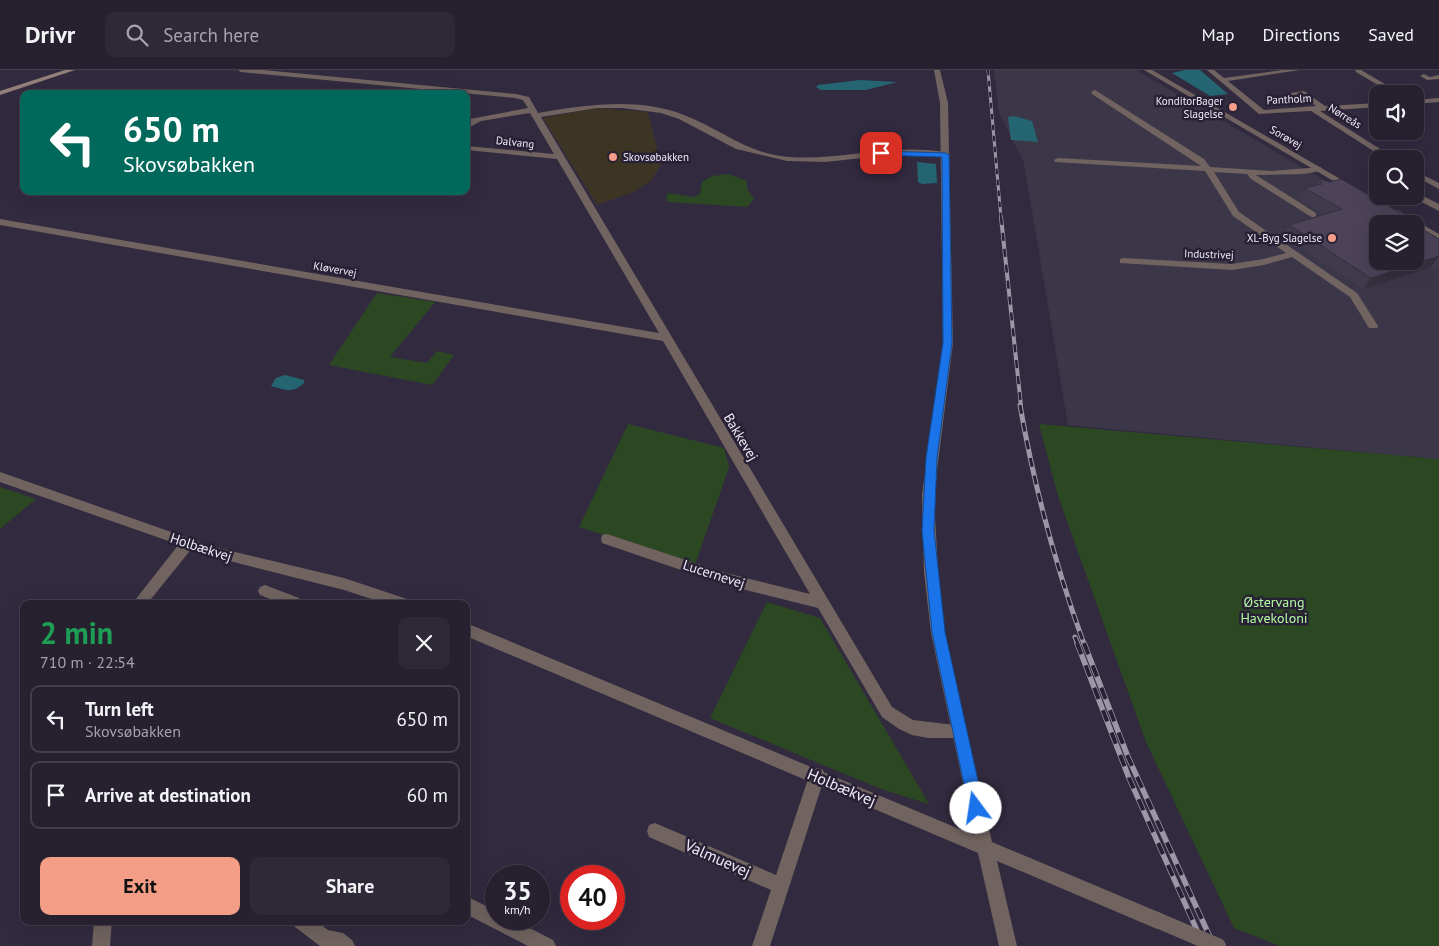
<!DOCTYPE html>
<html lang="en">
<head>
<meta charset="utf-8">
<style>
  :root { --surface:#26202f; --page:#2e2837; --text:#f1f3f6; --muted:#a4a3aa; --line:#423e4b; --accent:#f49e87 }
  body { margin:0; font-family:"PT Sans",sans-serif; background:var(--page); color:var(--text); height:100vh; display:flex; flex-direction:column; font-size:19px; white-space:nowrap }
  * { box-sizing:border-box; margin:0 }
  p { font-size:16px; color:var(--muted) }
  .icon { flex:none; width:28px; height:28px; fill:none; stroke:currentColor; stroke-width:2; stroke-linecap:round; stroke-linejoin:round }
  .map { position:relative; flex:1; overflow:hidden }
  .sheet { position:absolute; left:20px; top:530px; width:450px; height:325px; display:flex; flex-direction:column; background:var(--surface); border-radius:10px; box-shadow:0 5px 20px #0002,0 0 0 1px var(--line) }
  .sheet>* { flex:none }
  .guide { position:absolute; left:20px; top:20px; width:450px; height:105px; border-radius:10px; box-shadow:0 5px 20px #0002,0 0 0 1px var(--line); background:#00695c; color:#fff; overflow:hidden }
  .controls { position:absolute; left:1369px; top:15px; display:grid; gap:10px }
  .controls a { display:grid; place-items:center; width:55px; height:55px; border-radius:10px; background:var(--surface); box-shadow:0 5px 20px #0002,0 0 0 1px var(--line); font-size:25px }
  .speed { position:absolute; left:485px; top:795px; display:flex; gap:10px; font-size:25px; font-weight:700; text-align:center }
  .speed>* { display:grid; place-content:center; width:65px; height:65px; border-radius:50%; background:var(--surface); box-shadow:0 5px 20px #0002,0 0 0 1px var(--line); line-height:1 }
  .speed small { font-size:12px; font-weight:400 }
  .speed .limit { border:8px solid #d22; background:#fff; color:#111 }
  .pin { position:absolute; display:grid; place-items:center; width:42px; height:42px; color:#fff; margin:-21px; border-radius:10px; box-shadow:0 2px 8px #0006 }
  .me { position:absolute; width:55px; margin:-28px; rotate:346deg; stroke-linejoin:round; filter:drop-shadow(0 0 4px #0008) }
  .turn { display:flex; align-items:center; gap:18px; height:105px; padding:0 20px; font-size:22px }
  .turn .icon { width:65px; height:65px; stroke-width:2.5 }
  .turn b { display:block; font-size:35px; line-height:42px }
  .round { display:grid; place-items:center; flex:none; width:52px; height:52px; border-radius:10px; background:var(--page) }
  .overview { display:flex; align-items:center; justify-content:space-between; height:85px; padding:0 20px }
  h1 { font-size:30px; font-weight:700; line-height:38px; color:#1e9e55 }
  .primary-button { display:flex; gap:10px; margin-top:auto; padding:10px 20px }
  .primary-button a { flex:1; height:58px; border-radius:10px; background:var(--accent); color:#111; font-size:20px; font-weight:700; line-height:58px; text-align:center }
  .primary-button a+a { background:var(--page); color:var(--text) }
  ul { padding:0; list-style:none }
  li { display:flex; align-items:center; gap:15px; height:68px; margin:0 10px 8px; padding:0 10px; border:2px solid var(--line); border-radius:10px }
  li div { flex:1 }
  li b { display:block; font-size:19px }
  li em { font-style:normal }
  header { display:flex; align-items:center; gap:30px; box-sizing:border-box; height:70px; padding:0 25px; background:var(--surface); border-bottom:1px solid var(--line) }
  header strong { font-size:24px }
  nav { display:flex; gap:28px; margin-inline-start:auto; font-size:18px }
  .search { width:350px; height:45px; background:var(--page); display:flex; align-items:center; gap:12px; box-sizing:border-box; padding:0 18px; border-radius:10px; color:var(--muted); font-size:19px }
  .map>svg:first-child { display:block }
  .industrial { fill:#3c3748 }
  .education { fill:#3d3524 }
  .green { fill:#2b4823 }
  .water { fill:#246571 }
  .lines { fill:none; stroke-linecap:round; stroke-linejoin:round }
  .minor { fill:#706360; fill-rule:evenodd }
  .tertiary { fill:#706360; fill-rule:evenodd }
  .secondary { fill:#94807b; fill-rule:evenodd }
  .rail-far3-casing { stroke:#9c96a7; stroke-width:3 }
  .rail-far2-casing { stroke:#9c96a7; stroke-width:4 }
  .rail-far1-casing { stroke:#9c96a7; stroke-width:5 }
  .rail-casing { stroke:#9c96a7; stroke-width:5.5 }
  .rail-far3 { stroke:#282034; stroke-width:2; stroke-dasharray:5.5; stroke-linecap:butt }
  .rail-far2 { stroke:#282034; stroke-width:2.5; stroke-dasharray:8; stroke-linecap:butt }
  .rail-far1 { stroke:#282034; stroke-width:3; stroke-dasharray:9; stroke-linecap:butt }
  .rail { stroke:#282034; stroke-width:4; stroke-dasharray:12; stroke-linecap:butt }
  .tertiary-bridge { stroke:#706360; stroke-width:16 }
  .wall { fill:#413a4d }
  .shaded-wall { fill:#352f3e }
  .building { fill:#4c4359; stroke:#352f3e }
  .route { fill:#1a73e8; stroke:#114b97 }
  .poi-dot { fill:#f49e87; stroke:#282034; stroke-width:2 }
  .labels { text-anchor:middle; stroke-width:5; stroke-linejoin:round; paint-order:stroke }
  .far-street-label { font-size:11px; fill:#eee9f7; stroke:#282034 }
  .far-poi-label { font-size:11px; fill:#eee9f7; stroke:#282034; text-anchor:end }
  .street-label { font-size:14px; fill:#eee9f7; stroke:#282034 }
  .park-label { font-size:14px; fill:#b1fb9f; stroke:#282034 }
  .near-street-label { font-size:16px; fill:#eee9f7; stroke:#282034 }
</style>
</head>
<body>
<header>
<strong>Drivr</strong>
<div class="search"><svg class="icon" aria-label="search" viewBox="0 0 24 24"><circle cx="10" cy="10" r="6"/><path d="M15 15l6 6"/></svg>Search here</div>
<nav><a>Map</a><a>Directions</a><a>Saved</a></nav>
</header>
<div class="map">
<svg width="1439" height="876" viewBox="0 0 1439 876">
  <rect width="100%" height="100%" fill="#322a3f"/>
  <polygon class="industrial" points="994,0 1136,0 1399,154 1378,154 1378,191 1415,191 1439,177 1439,389 1068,355 1024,93 999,43"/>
  <polygon class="education" points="596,38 648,42 661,95 651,111 634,122 597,135 543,48"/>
  <g class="green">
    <polygon points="728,104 747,111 747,119 754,129 747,137 668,132 666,128 668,123 694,127 700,124 702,112 712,106"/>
    <polygon points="377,223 435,232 390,287 427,293 437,281 454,285 432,315 329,295"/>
    <polygon points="628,354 724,378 729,397 695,495 579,457"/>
    <polygon points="1039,354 1439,389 1439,876 1280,876 1234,858 1146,672 1058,426"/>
    <polygon points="0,417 36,429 0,459"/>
    <polygon points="767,532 820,548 929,734 881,719 710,648"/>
  </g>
  <g class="water">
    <polygon points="1185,0 1200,0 1228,24 1210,26 1172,3"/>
    <polygon points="860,10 897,12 866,20 821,20 816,17 818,15"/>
    <polygon points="1014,46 1032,51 1038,72 1011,70 1008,47"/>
    <polygon points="917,92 936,94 937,113 922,114 918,112"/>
    <path d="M 285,305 L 304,310 L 304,313 C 293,324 285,320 271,316 L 276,308 Z"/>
  </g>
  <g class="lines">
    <g class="minor">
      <path d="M 238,0 L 263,0 L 516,24 L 529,27 L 538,43 C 587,35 637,27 684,45 C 721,59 747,84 789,87 C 842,91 895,72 948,83 L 949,85 L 945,87 L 900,84 L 825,92 L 787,91 L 736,79 L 679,49 L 661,43 L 622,38 L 597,38 L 541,47 L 892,637 L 913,650 L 963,656 L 966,661 L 963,666 L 958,668 L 928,668 L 912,665 L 899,659 L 882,647 L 818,538 L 722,514 L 602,473 L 601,469 L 602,465 L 607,464 L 722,502 L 810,524 L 663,271 L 0,155 L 0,149 L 659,263 L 557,89 L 466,80 L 466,76 L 554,84 L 530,43 L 481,51 L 466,59 L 466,53 L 470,49 L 528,38 L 523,30 L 515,28 L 241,2 Z"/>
      <polygon points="1207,0 1214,0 1224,8 1282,0 1300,0 1228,11 1264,40 1316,36 1302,25 1289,26 1285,24 1304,21 1325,36 1378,33 1378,37 1320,41 1396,89 1386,89 1311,41 1259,44"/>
      <polygon points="1355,0 1361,0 1402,24 1393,24 1356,2"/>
      <polygon points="1424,4 1430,7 1439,5 1439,9 1427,10 1420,6"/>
      <polygon points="1095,20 1204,89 1210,97 1271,101 1321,97 1321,101 1303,104 1256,105 1316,143 1316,147 1313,148 1251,109 1247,104 1214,102 1239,142 1357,223 1378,256 1377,258 1369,258 1350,227 1292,187 1264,195 1232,200 1120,193 1120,189 1123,188 1232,194 1263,189 1286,183 1233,146 1205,101 1055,92 1054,90 1058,88 1201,96 1092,24 1091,22"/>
      <polygon points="1439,28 1439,32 1415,34 1415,30"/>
      <polygon points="1415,101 1439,113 1439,119 1415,106"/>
      <polygon points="1415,122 1439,134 1439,141 1412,127 1415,126"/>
      <polygon points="188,468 193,469 194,473 193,477 147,534 132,534 183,469"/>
      <polygon points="265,515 299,528 300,534 283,534 260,525 258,521 260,517"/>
      <polygon points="817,698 823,700 825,706 770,876 752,876 771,820 649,767 647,761 649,755 655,753 776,805 811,700"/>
      <polygon points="466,826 496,841 496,849 512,849 553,870 556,876 528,876 466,844"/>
      <polygon points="94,851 112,851 110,876 92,876"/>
      <polygon points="292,851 316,851 328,860 343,863 352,870 355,876 320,876 295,857"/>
    </g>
    <g class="tertiary">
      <polygon points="934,0 940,0 948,33 953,273 934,425 938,502 945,563 992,772 1163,844 1166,850 1163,856 1157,859 997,791 1017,876 999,876 978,783 466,566 466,553 974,765 931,563 924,502 922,425 943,273 940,33"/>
      <polygon points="1144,0 1152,0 1354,117 1347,119"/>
      <polygon points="1391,140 1397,140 1439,164 1439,171 1415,158 1415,154 1407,154 1391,144"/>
      <polygon points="0,402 214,477 344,508 410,530 412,534 387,534 344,520 214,487 0,412"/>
    </g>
    <polygon class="secondary" points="65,0 75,0 0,25 0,21"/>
    <g class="rail-far3-casing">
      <polyline id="rail-far3" points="988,0 1001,148"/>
    </g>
    <g class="rail-far2-casing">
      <polyline id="rail-far2" points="1001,147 1021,336"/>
    </g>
    <g class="rail-far1-casing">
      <g id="rail-far1">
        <path d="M 1020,335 C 1034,416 1056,497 1084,574"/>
        <polyline points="1075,567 1078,574"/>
      </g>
    </g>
    <g class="rail-casing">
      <g id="rail">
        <polyline points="1077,573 1129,708 1204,876"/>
        <polyline points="1084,573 1128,687 1214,876"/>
      </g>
    </g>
    <use href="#rail-far3" class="rail-far3"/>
    <use href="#rail-far2" class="rail-far2"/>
    <use href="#rail-far1" class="rail-far1"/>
    <use href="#rail" class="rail"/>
    <polyline class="tertiary-bridge" points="1157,850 1218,876"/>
  </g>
  <polygon class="wall" points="1319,109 1409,148 1407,150 1439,169 1439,198 1435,200 1431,197 1363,219 1282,166 1289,155 1325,144 1298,129 1304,118 1315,116"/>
  <polygon class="shaded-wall" points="1439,186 1431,197 1363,219 1371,208"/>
  <polygon class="building" points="1319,109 1330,112 1341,109 1409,148 1405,149 1413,154 1378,154 1378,191 1415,191 1415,155 1439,169 1439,186 1371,208 1289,155 1342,139 1304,118 1322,114"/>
  <polygon class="route" points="881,81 946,83 949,85 952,273 937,388 934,461 945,562 984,738 982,743 976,745 971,743 969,738 932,562 922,461 926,388 943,273 942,87 878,85 877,83"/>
  <g class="poi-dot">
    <circle cx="1233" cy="37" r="5"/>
    <circle cx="613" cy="87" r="5"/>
    <circle cx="1332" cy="168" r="5"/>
  </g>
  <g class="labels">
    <g class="far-street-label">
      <text transform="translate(1289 29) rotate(-3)" y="4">Pantholm</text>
      <text transform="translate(1345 46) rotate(32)" y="4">Nørreås</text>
      <text transform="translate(1286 67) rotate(30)" y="4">Sorøvej</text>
      <text transform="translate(515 72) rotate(6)" y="4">Dalvang</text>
      <text transform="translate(1209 184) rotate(2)" y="4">Industrivej</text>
      <text transform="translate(335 199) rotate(10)" y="4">Kløvervej</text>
    </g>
    <g class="far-poi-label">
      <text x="1223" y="35">KonditorBager<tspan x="1223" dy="13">Slagelse</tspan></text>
      <text x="623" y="91" text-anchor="start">Skovsøbakken</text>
      <text x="1322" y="172">XL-Byg Slagelse</text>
    </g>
    <g class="street-label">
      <text transform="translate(741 367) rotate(59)" y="5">Bakkevej</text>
      <text transform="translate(201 477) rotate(18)" y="5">Holbækvej</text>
      <text transform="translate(714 504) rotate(18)" y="5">Lucernevej</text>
    </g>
    <g class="park-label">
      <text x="1274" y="537">Østervang<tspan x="1274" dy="16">Havekoloni</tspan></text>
    </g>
    <g class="near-street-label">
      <text transform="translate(842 717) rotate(23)" y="6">Holbækvej</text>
      <text transform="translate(718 788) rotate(24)" y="6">Valmuevej</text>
    </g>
  </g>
</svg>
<div class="controls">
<a><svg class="icon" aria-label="sound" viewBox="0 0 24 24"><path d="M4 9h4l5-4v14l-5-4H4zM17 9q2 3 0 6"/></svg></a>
<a><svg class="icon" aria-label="search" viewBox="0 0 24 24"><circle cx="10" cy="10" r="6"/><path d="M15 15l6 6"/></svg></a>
<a><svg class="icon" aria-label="layers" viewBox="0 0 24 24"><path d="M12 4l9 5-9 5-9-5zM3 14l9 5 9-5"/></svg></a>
</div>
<div class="speed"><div>35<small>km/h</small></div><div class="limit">40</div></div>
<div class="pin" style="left:881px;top:83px;background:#d93025"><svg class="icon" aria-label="arrive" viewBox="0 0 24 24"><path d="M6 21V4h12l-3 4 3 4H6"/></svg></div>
<svg class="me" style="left:976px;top:738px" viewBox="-20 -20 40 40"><circle r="19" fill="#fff"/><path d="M0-13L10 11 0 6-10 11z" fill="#1a73e8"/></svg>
<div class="guide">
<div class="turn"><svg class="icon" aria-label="left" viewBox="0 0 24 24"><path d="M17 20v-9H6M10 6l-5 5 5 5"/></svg><div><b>650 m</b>Skovsøbakken</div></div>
</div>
<section class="sheet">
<div class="overview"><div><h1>2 min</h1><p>710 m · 22:54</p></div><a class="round"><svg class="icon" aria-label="close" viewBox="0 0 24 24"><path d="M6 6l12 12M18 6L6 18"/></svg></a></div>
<ul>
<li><svg class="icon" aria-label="left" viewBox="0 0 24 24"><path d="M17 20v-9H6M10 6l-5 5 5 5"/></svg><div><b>Turn left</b><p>Skovsøbakken</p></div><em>650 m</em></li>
<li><svg class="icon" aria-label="arrive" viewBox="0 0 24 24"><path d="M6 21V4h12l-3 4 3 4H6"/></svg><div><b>Arrive at destination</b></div><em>60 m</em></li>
</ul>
<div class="primary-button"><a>Exit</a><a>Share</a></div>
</section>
</div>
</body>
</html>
